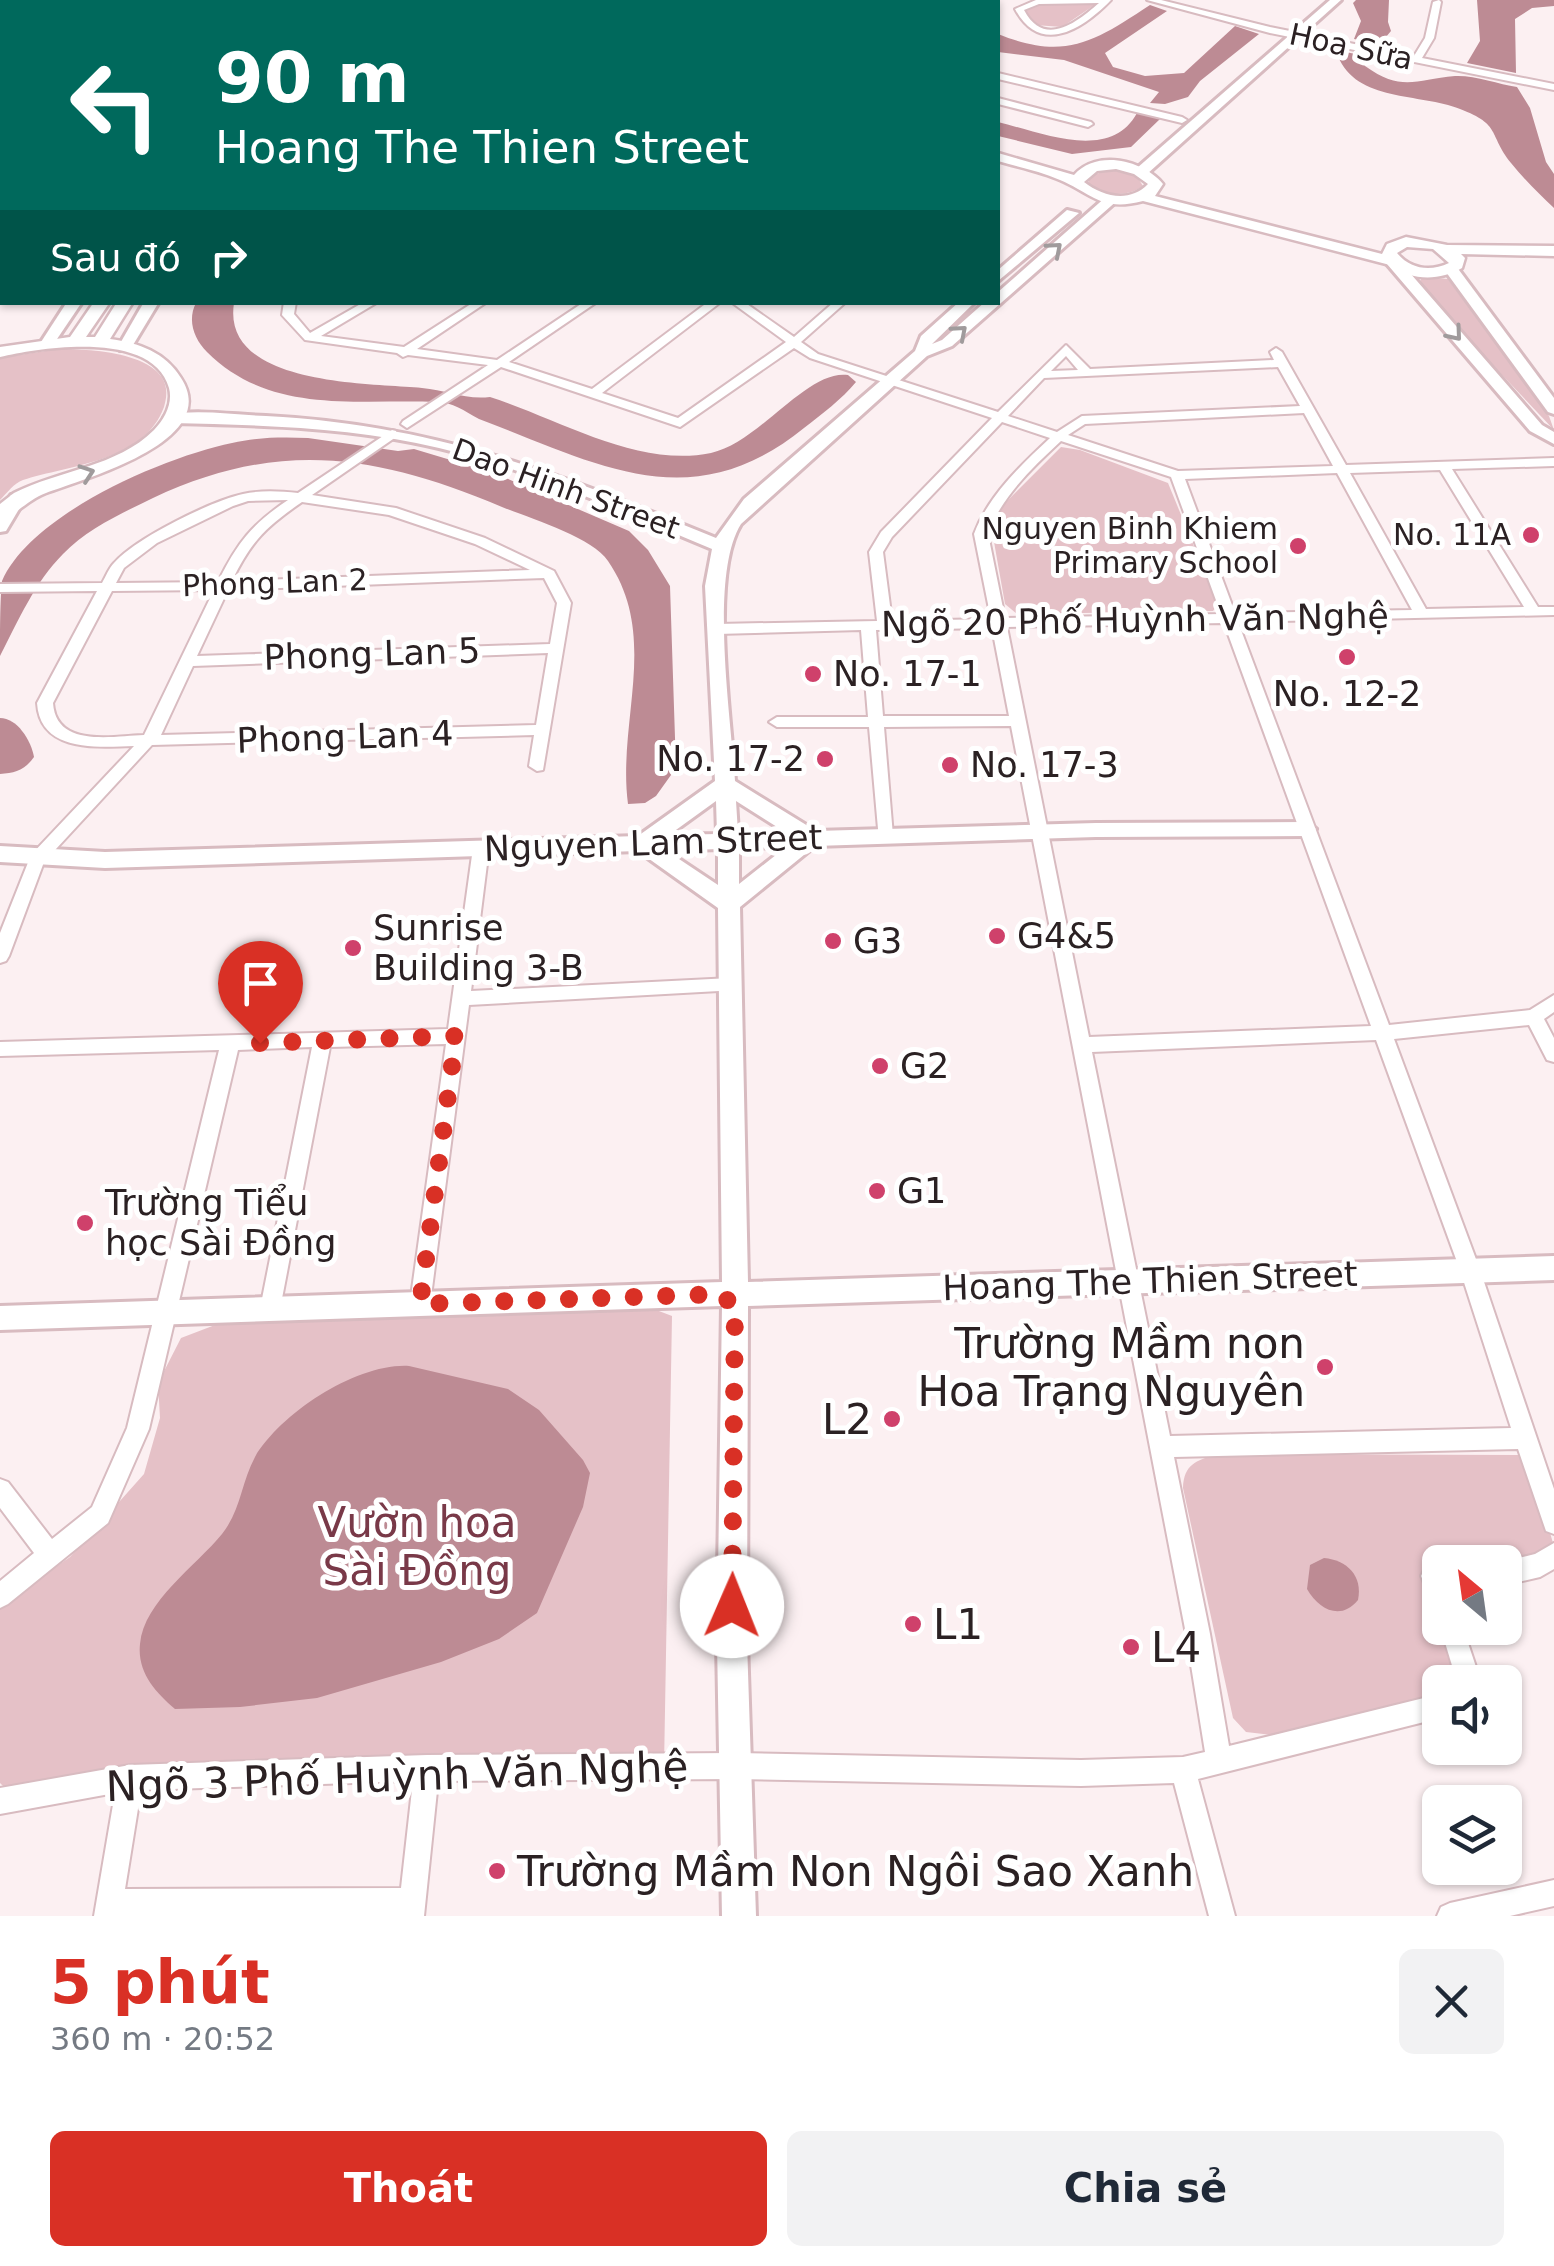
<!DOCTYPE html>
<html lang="vi">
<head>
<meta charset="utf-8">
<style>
  :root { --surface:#fff; --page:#f2f2f3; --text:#1f2937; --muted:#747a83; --accent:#d93025 }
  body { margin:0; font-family:"DejaVu Sans",sans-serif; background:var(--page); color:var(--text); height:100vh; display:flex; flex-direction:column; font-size:38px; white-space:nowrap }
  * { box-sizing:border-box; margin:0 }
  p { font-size:32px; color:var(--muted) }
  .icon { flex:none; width:55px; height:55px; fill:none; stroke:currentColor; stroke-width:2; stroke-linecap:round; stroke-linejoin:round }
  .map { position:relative; height:1916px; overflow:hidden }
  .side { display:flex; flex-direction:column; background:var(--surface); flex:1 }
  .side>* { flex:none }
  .top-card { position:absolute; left:0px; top:0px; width:1000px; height:305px; box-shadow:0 2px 8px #0004; background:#00695c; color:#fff; overflow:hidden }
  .needle { width:65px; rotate:331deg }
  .tools { position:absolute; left:1422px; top:1545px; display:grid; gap:20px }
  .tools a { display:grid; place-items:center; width:100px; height:100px; border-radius:15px; background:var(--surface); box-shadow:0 2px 8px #0004; font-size:50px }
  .pin { position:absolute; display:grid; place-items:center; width:85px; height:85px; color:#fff; margin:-102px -42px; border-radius:50% 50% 50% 0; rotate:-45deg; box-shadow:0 0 10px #0007 }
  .pin .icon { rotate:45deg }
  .me { position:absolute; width:110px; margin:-55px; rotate:1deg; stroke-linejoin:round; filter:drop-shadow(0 0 8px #0008) }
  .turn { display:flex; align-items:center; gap:35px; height:210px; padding:0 50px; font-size:45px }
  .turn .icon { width:130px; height:130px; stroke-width:2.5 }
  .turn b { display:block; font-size:70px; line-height:85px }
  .then { display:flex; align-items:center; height:95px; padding:0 50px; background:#0003; gap:20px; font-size:38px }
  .round { display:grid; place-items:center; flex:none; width:105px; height:105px; border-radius:15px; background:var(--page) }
  .headline { display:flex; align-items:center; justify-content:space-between; height:170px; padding:0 50px }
  h1 { font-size:60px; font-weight:800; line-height:75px; color:var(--accent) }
  .primary-button { display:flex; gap:20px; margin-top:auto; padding:20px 50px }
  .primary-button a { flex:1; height:115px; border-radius:15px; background:var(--accent); color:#fff; font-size:40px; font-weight:800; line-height:115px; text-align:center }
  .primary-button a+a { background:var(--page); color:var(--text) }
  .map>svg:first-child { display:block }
  .green { fill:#e5c1c7 }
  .water { fill:#bd8b94 }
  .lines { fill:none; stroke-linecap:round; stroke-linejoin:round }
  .street-casing { stroke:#d8bbc0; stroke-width:4 }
  .secondary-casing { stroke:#d8bbc0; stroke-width:6 }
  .primary-casing { stroke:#d8bbc0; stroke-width:5 }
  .street { fill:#fff; fill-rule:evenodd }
  .secondary { fill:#fff; fill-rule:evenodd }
  .primary { fill:#fff; fill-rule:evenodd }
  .oneway { stroke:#a09b9c }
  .route { stroke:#d93025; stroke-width:18; stroke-dasharray:0 32.4 }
  .poi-dot { fill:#cf416b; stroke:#fff; stroke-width:4 }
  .labels { text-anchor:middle; stroke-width:10; stroke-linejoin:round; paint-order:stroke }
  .far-street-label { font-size:30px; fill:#2b2123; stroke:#fff }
  .far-poi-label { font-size:30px; fill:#2b2123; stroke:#fff; text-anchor:end }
  .street-label { font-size:35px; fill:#2b2123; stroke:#fff }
  .poi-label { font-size:35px; fill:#2b2123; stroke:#fff; text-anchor:start }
  .near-poi-label { font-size:42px; fill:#2b2123; stroke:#fff; text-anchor:start }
  .near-park-label { font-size:42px; fill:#793948; stroke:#fff }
  .near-street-label { font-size:42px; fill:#2b2123; stroke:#fff }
</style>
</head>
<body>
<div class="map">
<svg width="1554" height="1916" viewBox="0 0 1554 1916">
  <rect width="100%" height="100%" fill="#fcf0f2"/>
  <g class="green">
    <polygon points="1096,4 1062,27 1035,25 1025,10 1039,5"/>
    <path d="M 1112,170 L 1136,175 L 1143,186 C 1126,198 1103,196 1088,183 L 1091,175 Z"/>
    <polygon points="1427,277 1448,279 1549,416 1554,430 1418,286 1421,279"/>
    <path d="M 58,349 C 90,349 183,352 164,407 C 144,462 69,465 23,480 C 14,483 7,493 0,500 L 0,358 Z"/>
    <polygon points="1061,447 1080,450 1168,483 1218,605 1213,611 1017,614 1005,604 991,525 1001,507"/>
    <polygon points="651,1308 672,1316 664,1767 8,1791 0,1783 0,1605 70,1557 144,1474 160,1418 158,1383 181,1338 215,1325"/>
    <path d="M 1216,1454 L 1519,1455 L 1531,1468 L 1553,1543 C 1527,1571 1475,1562 1440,1562 L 1440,1628 L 1448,1628 L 1464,1682 L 1440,1682 L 1440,1695 L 1272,1735 L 1246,1732 L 1233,1718 L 1183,1488 C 1184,1464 1196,1461 1216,1454 Z"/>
  </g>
  <g class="water">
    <polygon points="0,0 231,0 2,2 2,167"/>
    <polygon points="1356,0 1389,0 1388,22 1391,31 1380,44 1354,39 1361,21 1353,3"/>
    <polygon points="1477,0 1554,0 1554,6 1532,8 1515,19 1516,73 1467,63 1480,41"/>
    <path d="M 1150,5 L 1167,11 L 1105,53 L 1113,67 L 1145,76 L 1184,73 L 1235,26 L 1259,34 L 1200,81 L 1188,97 L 1165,104 L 1150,103 L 1159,92 L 1064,60 L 998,52 L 998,34 C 1065,61 1094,42 1150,5 Z"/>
    <path d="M 1341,51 L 1360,55 L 1365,66 C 1403,93 1416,79 1455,76 C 1474,75 1498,84 1517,87 L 1530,108 L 1546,162 L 1554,174 L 1554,208 C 1539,194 1524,179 1511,163 C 1488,134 1502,125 1460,109 C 1420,93 1356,102 1338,56 Z"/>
    <path d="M 1137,113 L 1160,119 L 1131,147 L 1072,154 L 998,136 L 998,122 C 1040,132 1110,163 1137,113 Z"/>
    <path d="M 196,303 L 234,303 C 221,386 369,383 422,388 C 446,390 465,400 490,397 C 559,419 637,468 711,453 C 759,443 807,369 848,375 L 856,382 C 842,399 822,414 804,428 C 691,520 598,464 479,419 C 464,411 453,402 436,402 C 356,399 270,415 207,352 C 194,339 187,320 196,303 Z"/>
    <path d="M 308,438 L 398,451 L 414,449 L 494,473 L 629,531 L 648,550 L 670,586 L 676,768 L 656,796 L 645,803 L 628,804 C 617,720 660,637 608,561 C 592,537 529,518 502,507 C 376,454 279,439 153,498 C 122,513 87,529 63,554 C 35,582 18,621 0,656 C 0,635 0,600 2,581 C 31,514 164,457 232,443 C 257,437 283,437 308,438 Z"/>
    <path d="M 0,718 C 17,718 31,740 34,757 C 25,770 15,773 0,774 Z"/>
    <path d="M 409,1366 L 508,1389 L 539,1410 L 583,1460 L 590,1473 L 583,1507 L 537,1613 L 499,1639 L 441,1662 L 317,1698 L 240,1707 L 175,1709 C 155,1692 137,1672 140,1644 C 144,1601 196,1566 222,1534 C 241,1510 241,1483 255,1457 C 281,1413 357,1363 409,1366 Z"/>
    <path d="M 1324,1558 C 1347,1560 1363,1576 1358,1600 C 1341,1621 1319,1610 1307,1589 L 1310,1565 Z"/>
  </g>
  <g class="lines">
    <g class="street-casing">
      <g id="street">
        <polygon points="699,0 745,0 741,2 697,2"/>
        <polygon points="825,0 833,0 834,2 826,2"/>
        <polygon points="893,0 901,0 902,2 894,2"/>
        <path d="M 1036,0 L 1111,0 C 1082,30 1040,56 1015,9 ZM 1099,3 C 1076,23 1044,48 1024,10 L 1039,4 Z"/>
        <polygon points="1147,0 1161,0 1270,27 1414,56 1425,38 1433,2 1439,0 1441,2 1434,38 1422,58 1554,84 1554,90 1270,33"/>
        <polygon points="998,73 1182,117 1187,120 1182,123 998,79"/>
        <polygon points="998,98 1091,122 1093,124 1088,127 998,104"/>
        <rect x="0" y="175" width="2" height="6"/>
        <rect x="0" y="230" width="2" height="9"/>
        <path d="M 284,302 L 296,302 L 294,314 L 310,333 L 364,302 L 378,302 L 321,336 L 404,347 L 474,302 L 487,302 L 417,349 L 497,360 L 584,302 L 597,302 L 509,362 L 592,389 L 708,302 L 721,302 L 602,393 L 678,418 L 786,342 L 731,302 L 744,302 L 794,337 L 834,302 L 846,302 L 801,342 L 818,354 L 998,412 L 1066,345 L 1090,369 L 1274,360 L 1270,352 L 1276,348 L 1282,352 L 1346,465 L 1554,458 L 1554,466 L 1452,469 L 1538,607 L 1554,607 L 1554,615 L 1238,622 L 1389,1025 L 1530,1010 L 1554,995 L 1554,1012 L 1544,1019 L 1554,1038 L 1554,1062 L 1547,1060 L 1529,1025 L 1394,1039 L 1480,1270 L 1554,1489 L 1554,1534 L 1546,1531 L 1518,1449 L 1174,1457 L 1210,1634 L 1229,1746 L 1440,1694 L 1440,1718 L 1198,1779 L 1235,1916 L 1209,1916 L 1174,1783 L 1081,1786 L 736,1779 L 438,1781 L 424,1916 L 94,1916 L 115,1793 L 0,1814 L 0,1788 L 130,1765 L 427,1755 L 736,1753 L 1081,1760 L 1183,1757 L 1205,1752 L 1186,1634 L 1011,726 L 884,727 L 893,836 L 885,842 L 879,840 L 869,727 L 777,727 L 769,722 L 777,717 L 868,717 L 861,630 L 717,634 L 710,629 L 717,624 L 877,621 L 869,552 L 881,532 L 992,418 L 810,358 L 794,348 L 680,427 L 501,367 L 407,428 L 401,424 L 403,421 L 488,365 L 408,355 L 403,357 L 397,353 L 305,340 L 282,315 ZM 1066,356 L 1078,370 L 1051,371 ZM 1278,367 L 1300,406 L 1082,416 L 1057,432 L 1008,416 L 1044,378 ZM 1304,413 L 1333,466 L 1178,471 L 1068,435 L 1085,424 ZM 1002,422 L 1050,438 C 1021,465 988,496 974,534 L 991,619 L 892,621 L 883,552 L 892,537 ZM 1061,441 L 1171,477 L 1221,614 L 1005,618 L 988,534 C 1001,497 1033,467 1061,441 ZM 1440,470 L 1524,607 L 1426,609 L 1350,473 ZM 1337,473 L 1412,610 L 1235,613 L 1185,479 ZM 1224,623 L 1371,1026 L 1089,1037 L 1007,627 ZM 992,628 L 1009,716 L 883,716 L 876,630 ZM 1376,1040 L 1460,1270 L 1511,1428 L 1170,1436 L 1092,1052 ZM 413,1781 L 401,1888 L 125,1889 L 141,1790 Z"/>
        <path d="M 392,430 L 396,431 L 396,437 L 312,495 L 396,508 L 485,538 L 554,571 L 571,603 L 543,770 L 537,771 L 529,766 L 534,735 L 152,745 L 44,862 L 9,956 L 6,961 L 0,963 L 0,933 L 31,855 L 134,746 C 98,747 40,753 37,703 L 97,591 L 0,592 L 0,584 L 102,583 C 106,576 109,568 114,563 C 136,538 211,501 243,494 C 260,490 280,491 298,493 ZM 288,500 C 252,524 237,543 218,582 L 116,583 L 124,568 L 157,543 L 233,506 L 248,501 ZM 302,502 L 389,515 L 475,544 L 530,570 L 232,581 C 251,541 266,527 302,502 ZM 544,578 L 557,603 L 550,644 L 197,656 L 228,590 ZM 214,590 L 144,735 C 112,736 56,748 53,703 L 112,591 ZM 548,653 L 536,725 L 161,735 L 193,666 Z"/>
        <polygon points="481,842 489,848 471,991 731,978 737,980 740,985 737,990 469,1005 430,1304 427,1311 420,1313 413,1311 410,1304 446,1044 330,1047 280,1309 277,1316 270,1319 263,1316 260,1309 312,1047 238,1050 149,1429 108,1523 8,1604 0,1608 0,1581 34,1553 0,1508 0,1479 8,1482 52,1539 92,1507 127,1428 219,1050 0,1056 0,1042 448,1029 473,848"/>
        <polygon points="1554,1543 1554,1569 1540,1577 1505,1585 1505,1562 1502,1562 1535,1554"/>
        <polygon points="1433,1564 1440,1564 1440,1606 1432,1602 1421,1576 1425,1568"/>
        <polygon points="1440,1626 1463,1628 1481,1682 1457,1682"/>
        <polygon points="1554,1880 1554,1906 1510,1916 1437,1916 1441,1907 1450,1903"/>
      </g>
    </g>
    <g class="secondary-casing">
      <g id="secondary">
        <polygon points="1330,0 1341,0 1147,174 1137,174 1137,168"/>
        <path d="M 1107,196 L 1119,199 L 952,346 L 927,356 L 741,524 C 709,575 731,717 735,781 L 816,831 L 1096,823 L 1306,822 L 1316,829 L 1306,836 L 1096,837 L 815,846 L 740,907 L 748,1282 L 1554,1256 L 1554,1280 L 748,1306 L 747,1642 L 756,1916 L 722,1916 L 717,1642 L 722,1306 L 0,1330 L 0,1306 L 722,1282 L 718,908 L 638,851 L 105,868 L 0,862 L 0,846 L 105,852 L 638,836 L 715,781 L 705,586 L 712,549 C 622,512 533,470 439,448 C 352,427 261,425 172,423 L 164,418 L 166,415 C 198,409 234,415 266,416 C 438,425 559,474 716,538 L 744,499 L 915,351 L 921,336 L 959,302 L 975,302 L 932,344 L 942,340 L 985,302 L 998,302 L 998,292 ZM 716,801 L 717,834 L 669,835 ZM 736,801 L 785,832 L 738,833 ZM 786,847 L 739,884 L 739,848 ZM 718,849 L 718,885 L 667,851 Z"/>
        <polygon points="1067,210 1079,213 998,281 998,270"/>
        <polygon points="1387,258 1397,258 1542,425 1554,432 1554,444 1530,431 1387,264"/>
        <polygon points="1446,266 1456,266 1554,398 1554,414 1548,412 1446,272"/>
        <polygon points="67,302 82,302 53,345 43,345 41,342"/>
        <polygon points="144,302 159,302 130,350 120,350 118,347"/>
        <polygon points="17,494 25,499 6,531 0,532 0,513 11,495"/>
      </g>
    </g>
    <g class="primary-casing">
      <g id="primary">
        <polygon points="380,0 396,0 397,2 382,2"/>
        <polygon points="562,0 575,0 576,2 564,2"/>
        <path d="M 998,153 L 1074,175 C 1097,149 1143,160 1163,184 L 1155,196 L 1382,254 L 1387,244 L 1406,237 L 1447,245 L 1554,246 L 1554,256 L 1461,254 L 1465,258 L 1462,268 C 1439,281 1412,281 1390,265 L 1143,201 C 1101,212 1093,194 1060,180 C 1040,171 1018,167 998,161 ZM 1116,169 L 1134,174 L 1148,184 C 1130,203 1103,197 1084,182 L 1097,171 ZM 1407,247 L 1433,249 L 1449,263 C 1430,272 1410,269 1397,253 Z"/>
        <path d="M 94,302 L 110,302 L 86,337 L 95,337 L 117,302 L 133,302 L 110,339 C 139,343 165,352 181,378 C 223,442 82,479 46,493 C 29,499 16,515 0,520 L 0,504 L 14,493 C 59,470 117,467 154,430 C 165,419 173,403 169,388 C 153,330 42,347 0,357 L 0,347 L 70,337 Z"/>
      </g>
    </g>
    <use href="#street" class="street"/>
    <use href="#secondary" class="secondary"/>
    <use href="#primary" class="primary"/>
  </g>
  <defs><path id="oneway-chevron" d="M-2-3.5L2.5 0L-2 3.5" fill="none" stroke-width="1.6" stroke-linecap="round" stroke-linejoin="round" transform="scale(2.5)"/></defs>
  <g class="oneway">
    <use href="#oneway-chevron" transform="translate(1055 249) rotate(-41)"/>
    <use href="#oneway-chevron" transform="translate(960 332) rotate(-41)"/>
    <use href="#oneway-chevron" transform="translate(1455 334) rotate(50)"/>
    <use href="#oneway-chevron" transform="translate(87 473) rotate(-19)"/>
  </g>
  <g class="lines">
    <polyline class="route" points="260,1043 456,1036 420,1304 724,1294 729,1303 735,1304 732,1606"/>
  </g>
  <g class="poi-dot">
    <circle cx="1531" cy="535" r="10"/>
    <circle cx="1298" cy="546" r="10"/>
    <circle cx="1347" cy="657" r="10"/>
    <circle cx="813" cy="674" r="10"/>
    <circle cx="825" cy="759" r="10"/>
    <circle cx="950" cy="765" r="10"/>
    <circle cx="997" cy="936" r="10"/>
    <circle cx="833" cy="941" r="10"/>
    <circle cx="353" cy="948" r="10"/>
    <circle cx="880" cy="1066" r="10"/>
    <circle cx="877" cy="1191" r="10"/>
    <circle cx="85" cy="1223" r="10"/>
    <circle cx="1325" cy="1367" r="10"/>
    <circle cx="892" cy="1419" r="10"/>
    <circle cx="913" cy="1624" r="10"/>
    <circle cx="1131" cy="1647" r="10"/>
    <circle cx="497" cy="1871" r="10"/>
  </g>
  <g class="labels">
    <g class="far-street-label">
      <text transform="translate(1351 47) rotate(12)" y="10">Hoa Sữa</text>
      <text transform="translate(566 489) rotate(20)" y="10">Dao Hinh Street</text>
      <text transform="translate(275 583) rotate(-2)" y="10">Phong Lan 2</text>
    </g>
    <g class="far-poi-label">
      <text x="1278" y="539">Nguyen Binh Khiem<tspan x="1278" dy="34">Primary School</tspan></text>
      <text x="1511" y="545">No. 11A</text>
    </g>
    <g class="street-label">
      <text transform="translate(1135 620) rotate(-1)" y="12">Ngõ 20 Phố Huỳnh Văn Nghệ</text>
      <text transform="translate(372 654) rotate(-2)" y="12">Phong Lan 5</text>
      <text transform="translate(345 737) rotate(-2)" y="12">Phong Lan 4</text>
      <text transform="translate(653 843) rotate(-2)" y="12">Nguyen Lam Street</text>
      <text transform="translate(1150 1281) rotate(-2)" y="12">Hoang The Thien Street</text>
    </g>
    <g class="poi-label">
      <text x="833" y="686">No. 17-1</text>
      <text x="1347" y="706" text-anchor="middle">No. 12-2</text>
      <text x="805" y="771" text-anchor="end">No. 17-2</text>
      <text x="970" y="777">No. 17-3</text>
      <text x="373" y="940">Sunrise<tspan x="373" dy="40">Building 3-B</tspan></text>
      <text x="1017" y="948">G4&amp;5</text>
      <text x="853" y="953">G3</text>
      <text x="900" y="1078">G2</text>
      <text x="897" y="1203">G1</text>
      <text x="105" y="1215">Trường Tiểu<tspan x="105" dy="40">học Sài Đồng</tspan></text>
    </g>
    <g class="near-poi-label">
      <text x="1305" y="1358" text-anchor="end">Trường Mầm non<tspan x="1305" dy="48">Hoa Trạng Nguyên</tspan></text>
      <text x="872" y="1434" text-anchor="end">L2</text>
      <text x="933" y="1639">L1</text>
      <text x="1151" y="1662">L4</text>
      <text x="517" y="1886">Trường Mầm Non Ngôi Sao Xanh</text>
    </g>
    <g class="near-park-label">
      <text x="417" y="1537">Vườn hoa<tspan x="417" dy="48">Sài Đồng</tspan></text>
    </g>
    <g class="near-street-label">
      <text transform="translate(397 1776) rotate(-2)" y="15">Ngõ 3 Phố Huỳnh Văn Nghệ</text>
    </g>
  </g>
</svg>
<div class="tools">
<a><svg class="needle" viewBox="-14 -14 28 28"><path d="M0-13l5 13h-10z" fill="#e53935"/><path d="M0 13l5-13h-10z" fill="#747a83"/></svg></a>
<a><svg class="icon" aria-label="sound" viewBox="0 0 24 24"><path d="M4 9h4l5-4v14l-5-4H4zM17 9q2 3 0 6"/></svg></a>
<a><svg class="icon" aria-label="layers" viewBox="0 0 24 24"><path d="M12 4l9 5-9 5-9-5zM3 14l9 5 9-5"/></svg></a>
</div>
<div class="pin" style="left:260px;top:1043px;background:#d93025"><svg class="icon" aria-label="arrive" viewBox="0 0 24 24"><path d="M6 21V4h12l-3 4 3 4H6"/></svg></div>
<svg class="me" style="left:732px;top:1606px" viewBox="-20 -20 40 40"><circle r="19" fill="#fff"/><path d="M0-13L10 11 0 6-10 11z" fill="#d93025"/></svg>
<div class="top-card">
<div class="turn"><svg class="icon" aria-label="left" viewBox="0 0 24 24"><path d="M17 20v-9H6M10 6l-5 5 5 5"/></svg><div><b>90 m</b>Hoang The Thien Street</div></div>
<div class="then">Sau đó<svg class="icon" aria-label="right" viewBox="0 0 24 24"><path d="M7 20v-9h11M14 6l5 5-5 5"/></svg></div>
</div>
</div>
<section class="side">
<div class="headline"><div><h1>5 phút</h1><p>360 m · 20:52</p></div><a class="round"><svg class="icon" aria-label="close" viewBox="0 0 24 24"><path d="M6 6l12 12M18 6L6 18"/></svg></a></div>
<div class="primary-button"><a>Thoát</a><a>Chia sẻ</a></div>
</section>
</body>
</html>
